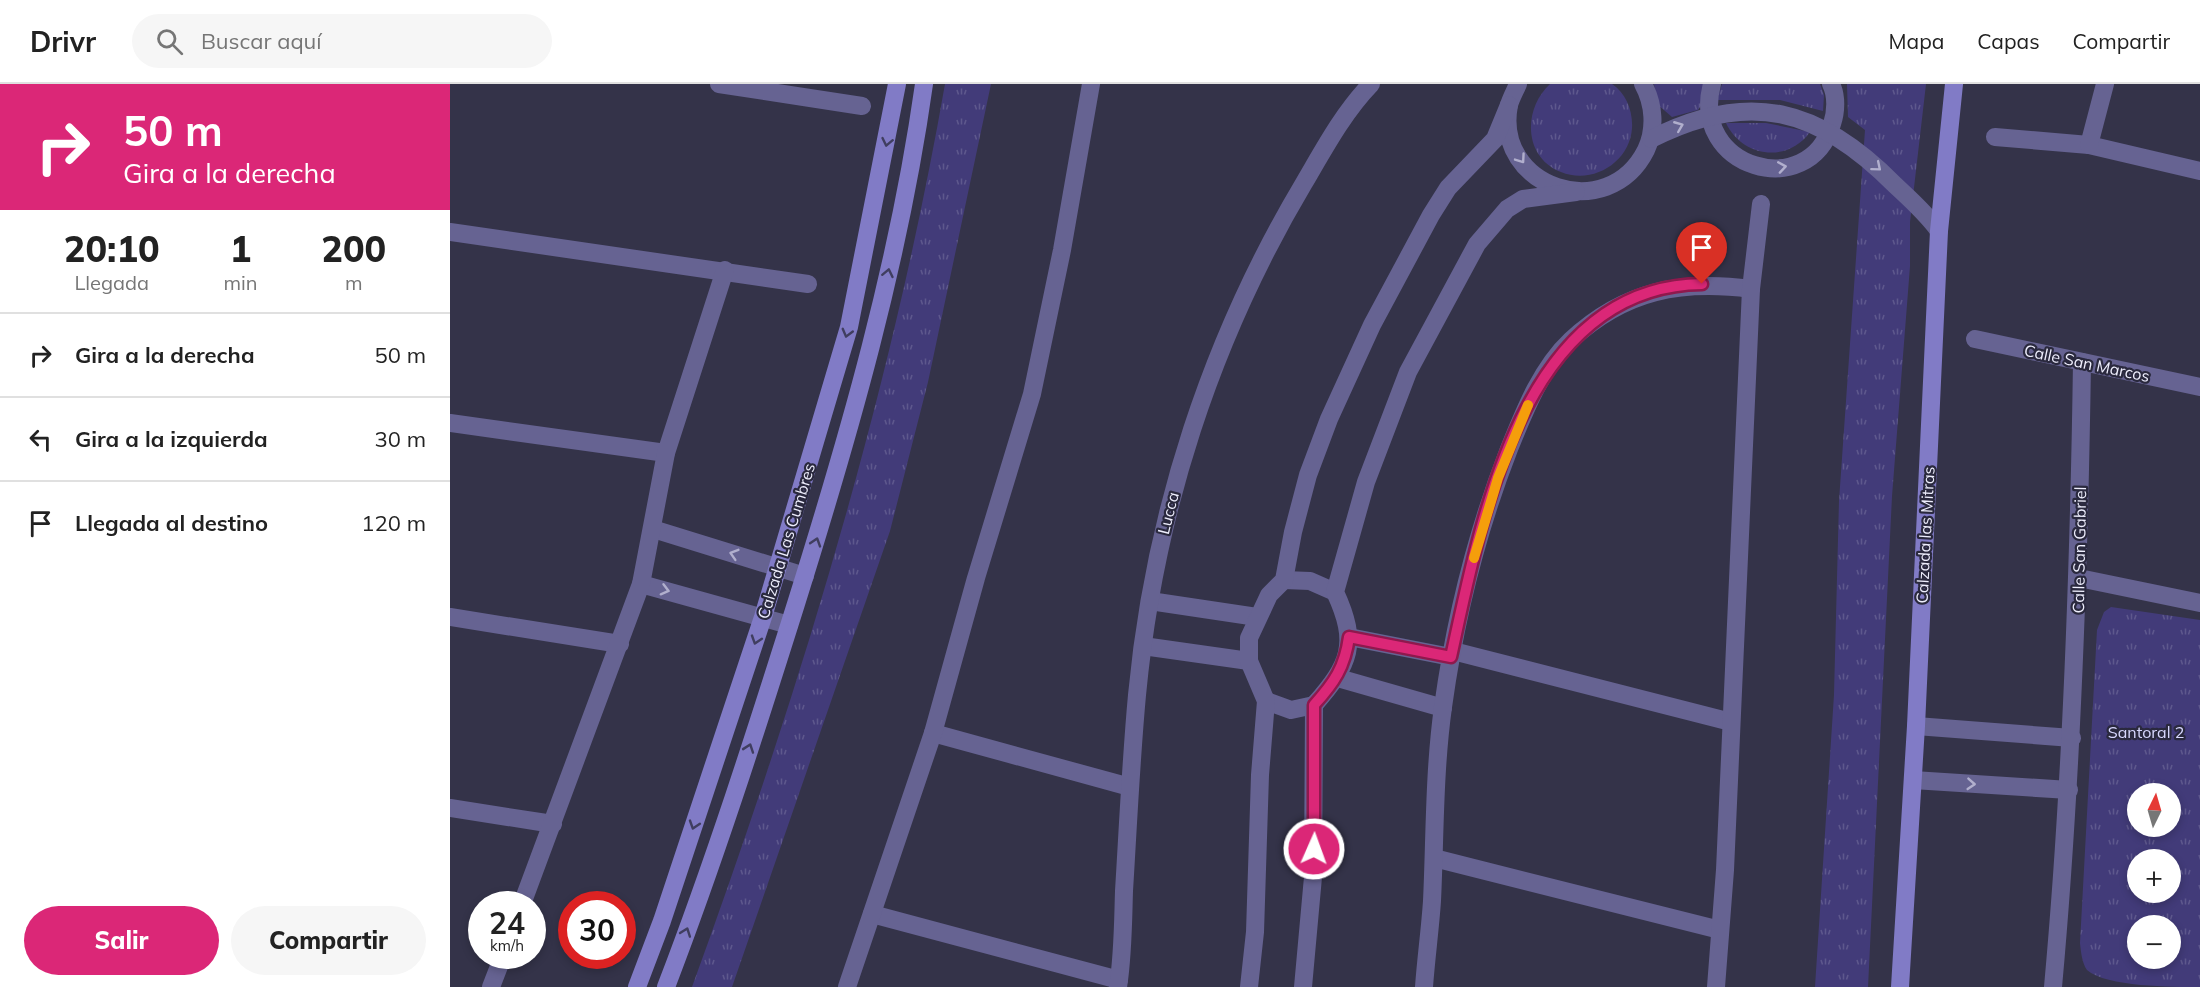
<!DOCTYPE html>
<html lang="es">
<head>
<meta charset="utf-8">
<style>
  :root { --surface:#fff; --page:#f6f6f6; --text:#222; --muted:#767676; --line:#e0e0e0; --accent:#db2777 }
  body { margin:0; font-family:Mulish,sans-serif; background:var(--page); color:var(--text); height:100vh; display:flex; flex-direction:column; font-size:22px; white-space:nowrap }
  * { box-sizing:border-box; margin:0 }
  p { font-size:20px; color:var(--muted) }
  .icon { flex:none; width:33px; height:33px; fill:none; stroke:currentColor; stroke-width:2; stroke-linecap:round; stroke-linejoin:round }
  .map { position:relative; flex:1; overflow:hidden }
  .sheet { display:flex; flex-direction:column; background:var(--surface); width:450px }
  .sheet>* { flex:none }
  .hud { background:#db2777; color:#fff; overflow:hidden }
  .needle { width:39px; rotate:5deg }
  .controls { position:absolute; left:1677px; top:699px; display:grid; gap:12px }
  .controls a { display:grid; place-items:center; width:54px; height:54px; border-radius:50%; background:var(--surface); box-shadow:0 3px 9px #0003; font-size:30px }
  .speed { position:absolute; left:18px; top:807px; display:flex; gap:12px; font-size:30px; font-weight:700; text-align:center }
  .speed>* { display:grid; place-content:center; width:78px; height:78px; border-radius:50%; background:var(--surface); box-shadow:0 3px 9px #0003; line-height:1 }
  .speed small { font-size:15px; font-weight:400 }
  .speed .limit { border:9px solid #d22; background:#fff; color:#111 }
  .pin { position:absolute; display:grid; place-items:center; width:51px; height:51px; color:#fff; margin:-62px -26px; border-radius:50% 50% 50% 0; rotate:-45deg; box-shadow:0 0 6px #0007 }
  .pin .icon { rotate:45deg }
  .me { position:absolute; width:66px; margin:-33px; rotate:2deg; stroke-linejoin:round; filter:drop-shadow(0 0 4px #0008) }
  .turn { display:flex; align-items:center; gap:21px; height:126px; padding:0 24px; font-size:27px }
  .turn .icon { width:78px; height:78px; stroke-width:2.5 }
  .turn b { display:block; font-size:42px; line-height:51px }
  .eta { display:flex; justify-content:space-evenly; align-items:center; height:102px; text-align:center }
  .eta b { font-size:36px; font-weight:800; line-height:42px }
  .cta { display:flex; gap:12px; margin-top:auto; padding:12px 24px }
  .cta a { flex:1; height:69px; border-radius:36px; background:var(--accent); color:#fff; font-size:24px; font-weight:800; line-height:69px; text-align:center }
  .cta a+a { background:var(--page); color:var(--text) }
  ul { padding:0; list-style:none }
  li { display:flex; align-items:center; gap:18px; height:84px; padding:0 24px; border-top:2px solid var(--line) }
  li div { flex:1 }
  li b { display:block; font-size:22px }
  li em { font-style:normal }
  header { display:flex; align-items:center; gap:36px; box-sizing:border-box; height:84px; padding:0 30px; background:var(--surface); border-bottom:2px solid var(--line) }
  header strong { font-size:28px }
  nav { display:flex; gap:33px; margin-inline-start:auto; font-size:21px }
  .search { width:420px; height:54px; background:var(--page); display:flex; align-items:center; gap:15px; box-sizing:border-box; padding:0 21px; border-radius:33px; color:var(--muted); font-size:22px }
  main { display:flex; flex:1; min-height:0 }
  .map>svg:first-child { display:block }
  .grass { fill:url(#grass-tufts); fill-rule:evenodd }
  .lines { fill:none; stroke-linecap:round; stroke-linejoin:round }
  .street { stroke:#666392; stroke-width:18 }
  .secondary { stroke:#817bc6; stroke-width:18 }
  .oneway { stroke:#b1afcd }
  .oneway2 { stroke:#403e60 }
  .route-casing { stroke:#8e194d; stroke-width:15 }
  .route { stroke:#db2777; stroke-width:10 }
  .slow { stroke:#f59e0b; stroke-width:10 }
  .labels { text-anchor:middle; stroke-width:4.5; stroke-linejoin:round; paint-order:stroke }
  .street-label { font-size:16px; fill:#eeeefd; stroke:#2a293e }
  .park-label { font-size:16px; fill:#d8d8ff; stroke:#2a293e }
</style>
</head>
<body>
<header>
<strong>Drivr</strong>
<div class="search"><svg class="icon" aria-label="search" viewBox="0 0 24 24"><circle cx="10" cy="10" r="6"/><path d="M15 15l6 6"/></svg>Buscar aquí</div>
<nav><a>Mapa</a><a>Capas</a><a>Compartir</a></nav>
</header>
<main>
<section class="sheet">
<div class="hud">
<div class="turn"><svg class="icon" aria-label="right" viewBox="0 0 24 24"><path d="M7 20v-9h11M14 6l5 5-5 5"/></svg><div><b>50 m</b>Gira a la derecha</div></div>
</div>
<div class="eta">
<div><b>20:10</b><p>Llegada</p></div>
<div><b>1</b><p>min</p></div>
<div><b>200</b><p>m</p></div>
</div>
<ul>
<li><svg class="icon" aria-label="right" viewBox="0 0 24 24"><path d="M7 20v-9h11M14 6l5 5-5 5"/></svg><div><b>Gira a la derecha</b></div><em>50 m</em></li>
<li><svg class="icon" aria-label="left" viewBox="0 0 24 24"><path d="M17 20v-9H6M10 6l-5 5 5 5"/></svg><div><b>Gira a la izquierda</b></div><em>30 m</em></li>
<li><svg class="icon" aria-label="arrive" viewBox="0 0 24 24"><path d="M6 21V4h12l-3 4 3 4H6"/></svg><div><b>Llegada al destino</b></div><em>120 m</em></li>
</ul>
<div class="cta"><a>Salir</a><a>Compartir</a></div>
</section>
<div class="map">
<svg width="1750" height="903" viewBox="0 0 1750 903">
  <defs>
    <pattern id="grass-tufts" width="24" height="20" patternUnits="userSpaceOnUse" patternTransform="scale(1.5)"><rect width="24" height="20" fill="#423b79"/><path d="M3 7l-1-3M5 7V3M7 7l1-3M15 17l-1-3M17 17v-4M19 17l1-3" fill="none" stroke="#5e588d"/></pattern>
  </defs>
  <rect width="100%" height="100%" fill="#343349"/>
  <g class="grass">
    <path d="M 495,0 L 541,0 L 478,298 L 440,447 L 282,903 L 242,903 C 349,609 441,309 495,0 Z"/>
    <path d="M 1100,0 L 1162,0 C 1176,9 1183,27 1182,44 C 1180,78 1143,101 1111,88 C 1073,73 1073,25 1100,0 Z"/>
    <polygon points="1204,0 1254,0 1250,23 1248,26 1222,33 1207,20"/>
    <polygon points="1272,0 1370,0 1374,11 1373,27 1330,16 1267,16"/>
    <polygon points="1397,0 1476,0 1460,138 1460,182 1442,412 1418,903 1365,903 1384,611 1389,417 1415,46 1398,33"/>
    <path d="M 1276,39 L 1316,39 L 1360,48 C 1337,80 1292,73 1276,39 Z"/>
    <path d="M 1661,523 L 1750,536 L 1750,903 C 1723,903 1656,903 1637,886 C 1632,879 1631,868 1630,859 L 1647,546 L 1654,528 ZM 1688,710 L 1720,710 L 1720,742 L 1688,742 ZM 1688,776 L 1720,776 L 1720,808 L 1688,808 ZM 1688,842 L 1720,842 L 1720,874 L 1688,874 Z"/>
  </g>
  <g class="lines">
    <g class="street">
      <polyline points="269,0 412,22"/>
      <path d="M 1068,0 C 1065,7 1061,14 1059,21 C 1043,104 1158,142 1196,66 C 1206,45 1204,20 1193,0"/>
      <path d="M 1262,0 C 1239,84 1359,119 1382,40 C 1386,28 1387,12 1381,0"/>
      <polyline points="1545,53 1639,61 1750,87"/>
      <path d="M 1201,55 C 1299,5 1369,24 1445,101 C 1461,116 1476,129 1489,147"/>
      <polyline points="1639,61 1655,0"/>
      <polyline points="0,148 358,200"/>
      <polyline points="1525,255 1750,303"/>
      <polyline points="0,339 216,369"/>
      <polyline points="203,445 355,492"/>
      <polyline points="1629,494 1750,519"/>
      <polyline points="834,496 860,497 885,508"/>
      <polyline points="191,500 339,541"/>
      <polyline points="700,517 807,533"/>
      <polyline points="0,533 170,560"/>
      <polyline points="899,553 1001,573"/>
      <polyline points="693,562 799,577"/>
      <polyline points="1003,567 1281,638"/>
      <polyline points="888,594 993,624"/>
      <polyline points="816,617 841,626 864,621"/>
      <polyline points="1466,642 1622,654"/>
      <polyline points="483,649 680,703"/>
      <polyline points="1463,696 1619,706"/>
      <polyline points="0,724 103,740"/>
      <polyline points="984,774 1270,846"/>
      <polyline points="72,820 191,500 216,369 275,186"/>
      <polyline points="422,830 669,896"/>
      <polyline points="41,903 53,872"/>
      <polyline points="397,903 483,649 526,494 582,310 612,166 641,0"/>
      <path d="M 668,903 C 673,872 673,839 674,807 C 678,742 681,676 687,611 C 704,430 761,255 854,99 C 874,65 893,29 921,0"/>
      <polyline points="799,903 805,848 810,691 816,617 799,577 799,554 819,511 834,496 843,448 858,391 879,335 922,241 981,131 998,104 1045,55 1059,21"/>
      <path d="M 853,903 L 863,793 L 864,621 C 900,580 909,560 885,508 L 916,398 L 958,288 L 1027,160 L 1057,125 L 1073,115 L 1126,108"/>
      <path d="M 974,903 C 976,875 980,846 982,817 C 985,753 984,688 993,623 C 1005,536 1027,447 1059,365 C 1074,328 1091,284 1121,256 C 1175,206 1231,196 1301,205"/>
      <polyline points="1266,903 1275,786 1301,205 1311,120"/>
      <path d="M 1603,903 C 1622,695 1629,487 1632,278"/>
    </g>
    <g class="secondary">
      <polyline points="187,903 212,837 313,533 399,243 447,0"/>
      <path d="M 216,903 C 264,778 305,650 345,523 C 399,351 449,178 474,0"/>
      <polyline points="1450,903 1466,642 1489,147 1504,0"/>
    </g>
  </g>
  <defs><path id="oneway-chevron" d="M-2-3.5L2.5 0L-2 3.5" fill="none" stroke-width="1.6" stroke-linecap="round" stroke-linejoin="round" transform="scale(1.5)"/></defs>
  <g class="oneway">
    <use href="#oneway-chevron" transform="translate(1229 42) rotate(-22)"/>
    <use href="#oneway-chevron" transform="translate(1071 75) rotate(55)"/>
    <use href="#oneway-chevron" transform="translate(1332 83) rotate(-9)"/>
    <use href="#oneway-chevron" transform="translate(1427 83) rotate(40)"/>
    <use href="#oneway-chevron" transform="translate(284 470) rotate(-163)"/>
    <use href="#oneway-chevron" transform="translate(215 506) rotate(15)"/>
    <use href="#oneway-chevron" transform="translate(1521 700) rotate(4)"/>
  </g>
  <g class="oneway2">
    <use href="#oneway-chevron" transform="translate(437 58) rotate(102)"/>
    <use href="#oneway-chevron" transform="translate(438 189) rotate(-78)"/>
    <use href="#oneway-chevron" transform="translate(397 249) rotate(105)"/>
    <use href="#oneway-chevron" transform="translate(366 458) rotate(-72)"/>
    <use href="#oneway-chevron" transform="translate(306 556) rotate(108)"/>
    <use href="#oneway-chevron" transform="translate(299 664) rotate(-71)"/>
    <use href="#oneway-chevron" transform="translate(244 741) rotate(108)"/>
    <use href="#oneway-chevron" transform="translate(236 848) rotate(-70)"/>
  </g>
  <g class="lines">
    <g class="route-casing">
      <path id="route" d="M 864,765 L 864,621 C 884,599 895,583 899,553 L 1001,573 C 1031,437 1072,202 1252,200"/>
    </g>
    <use href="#route" class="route"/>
    <polyline class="slow" points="1024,474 1048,394 1078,321"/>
  </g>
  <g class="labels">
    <g class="street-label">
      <text transform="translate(1637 279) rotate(12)" y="6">Calle San Marcos</text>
      <text transform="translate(718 429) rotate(-76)" y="6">Lucca</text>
      <text transform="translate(1475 451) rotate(-87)" y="6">Calzada las Mitras</text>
      <text transform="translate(336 457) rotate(-73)" y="6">Calzada Las Cumbres</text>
      <text transform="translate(1629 466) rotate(-89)" y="6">Calle San Gabriel</text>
    </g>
    <g class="park-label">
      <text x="1696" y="654">Santoral 2</text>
    </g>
  </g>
</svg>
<div class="controls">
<a><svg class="needle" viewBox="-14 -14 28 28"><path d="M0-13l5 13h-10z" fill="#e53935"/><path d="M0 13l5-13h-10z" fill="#767676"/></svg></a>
<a>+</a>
<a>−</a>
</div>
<div class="speed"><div>24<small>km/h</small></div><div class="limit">30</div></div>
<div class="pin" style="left:1252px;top:200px;background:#d93025"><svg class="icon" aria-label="arrive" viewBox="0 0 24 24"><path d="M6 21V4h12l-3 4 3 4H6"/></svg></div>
<svg class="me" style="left:864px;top:765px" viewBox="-20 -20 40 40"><circle r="17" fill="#db2777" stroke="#fff" stroke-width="3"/><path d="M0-11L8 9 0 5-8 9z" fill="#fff"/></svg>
</div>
</main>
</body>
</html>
